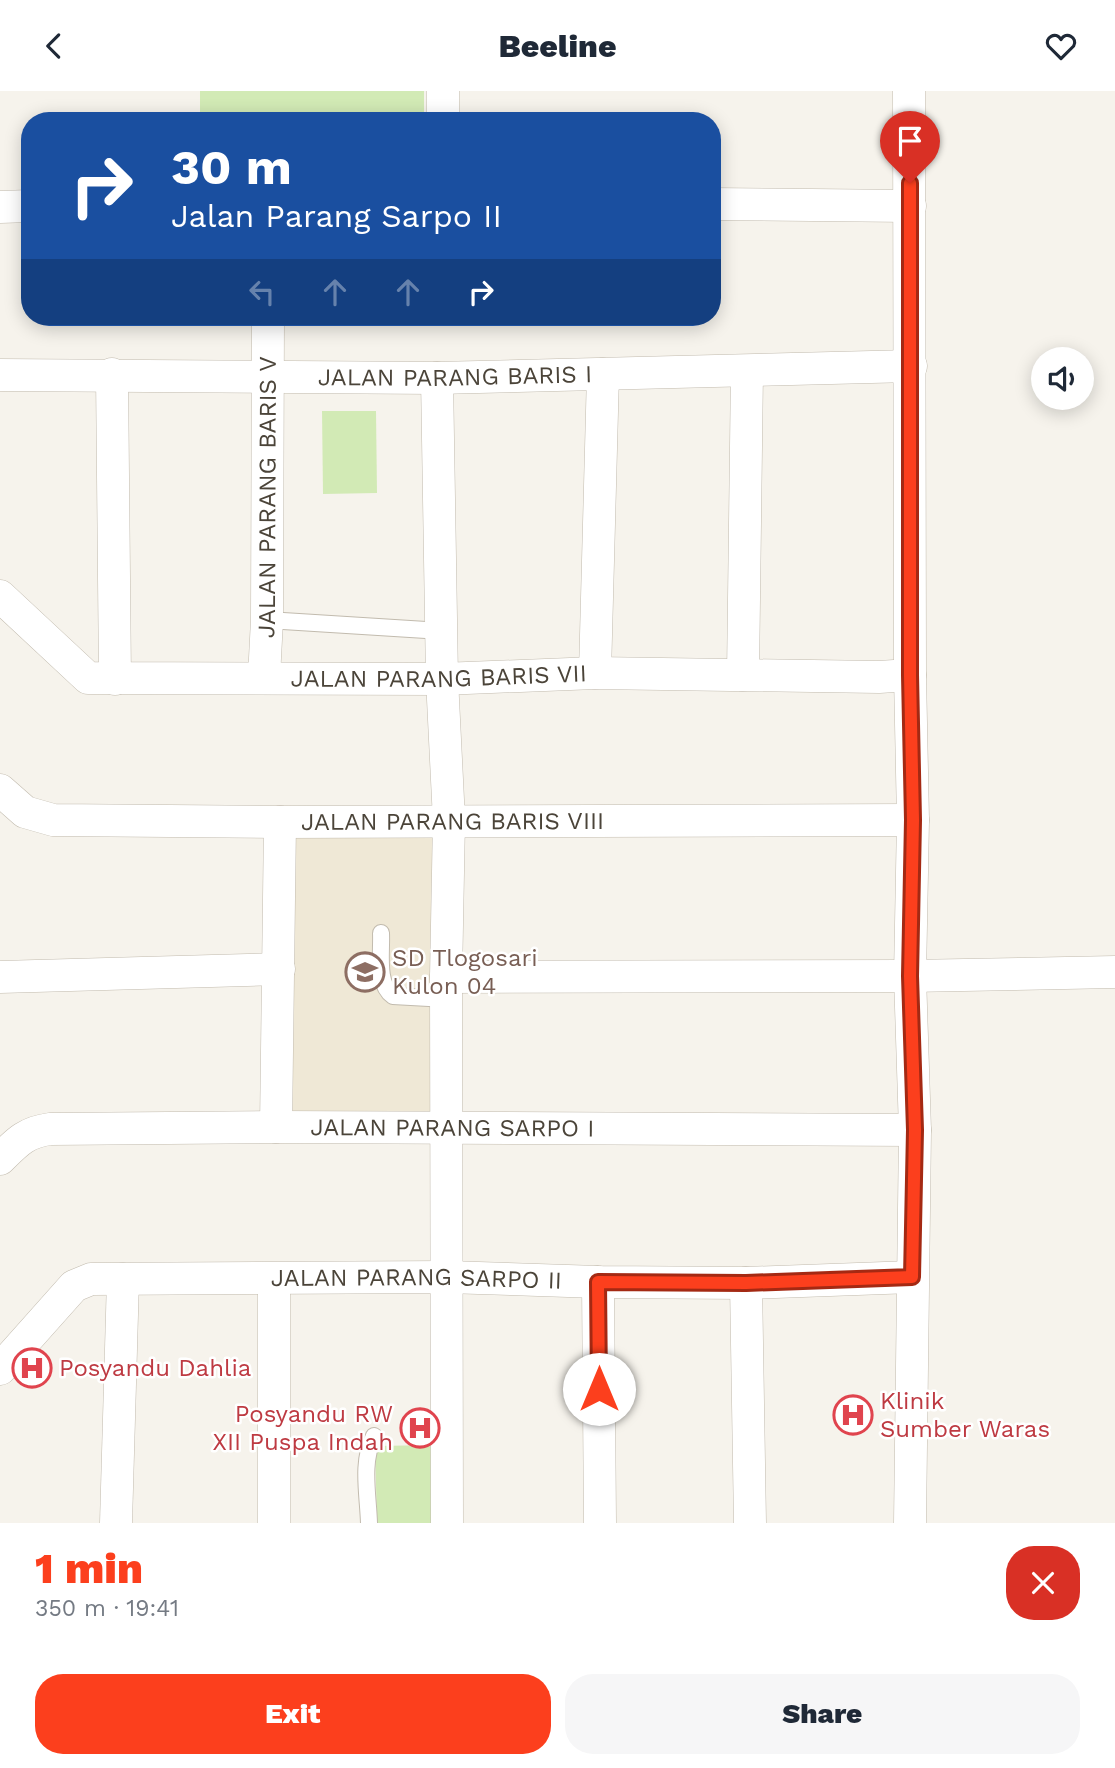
<!DOCTYPE html>
<html lang="en">
<head>
<meta charset="utf-8">
<style>
  :root { --surface:#fff; --page:#f6f6f7; --text:#1f2937; --muted:#747a83; --accent:#fc3f1d }
  body { margin:0; font-family:"Work Sans",sans-serif; background:var(--page); color:var(--text); height:100vh; display:flex; flex-direction:column; font-size:26px; white-space:nowrap }
  * { box-sizing:border-box; margin:0 }
  p { font-size:23px; color:var(--muted) }
  .icon { flex:none; width:38px; height:38px; fill:none; stroke:currentColor; stroke-width:2; stroke-linecap:round; stroke-linejoin:round }
  .map { position:relative; height:1432px; overflow:hidden }
  .panel { display:flex; flex-direction:column; background:var(--surface); flex:1 }
  .panel>* { flex:none }
  .hud { position:absolute; left:21px; top:21px; width:700px; height:214px; border-radius:28px; box-shadow:0 4px 18px #0003; background:#1a4fa0; color:#fff; overflow:hidden }
  .fabs { position:absolute; left:1031px; top:256px; display:grid; gap:14px }
  .fabs a { display:grid; place-items:center; width:63px; height:63px; border-radius:50%; background:var(--surface); box-shadow:0 4px 18px #0003; font-size:35px }
  .pin { position:absolute; display:grid; place-items:center; width:60px; height:60px; color:#fff; margin:-72px -30px; border-radius:50% 50% 50% 0; rotate:-45deg; box-shadow:0 0 7px #0007 }
  .pin .icon { rotate:45deg }
  .me { position:absolute; width:77px; margin:-38px; rotate:0deg; stroke-linejoin:round; filter:drop-shadow(0 0 5px #0008) }
  .turn { display:flex; align-items:center; gap:24px; height:147px; padding:0 35px; font-size:32px }
  .turn .icon { width:91px; height:91px; stroke-width:2.5 }
  .turn b { display:block; font-size:49px; line-height:60px }
  .lanes { display:flex; align-items:center; height:66px; padding:0 35px; background:#0003; justify-content:center; gap:35px; direction:ltr }
  .lanes .off { opacity:.35 }
  .round { display:grid; place-items:center; flex:none; width:74px; height:74px; border-radius:28px; background:var(--page) }
  .headline { display:flex; align-items:center; justify-content:space-between; height:119px; padding:0 35px }
  h1 { font-size:42px; font-weight:800; line-height:52px; color:var(--accent) }
  .action { display:flex; gap:14px; margin-top:auto; padding:14px 35px }
  .action a { flex:1; height:80px; border-radius:28px; background:var(--accent); color:#fff; font-size:28px; font-weight:800; line-height:80px; text-align:center }
  .action a+a { background:var(--page); color:var(--text) }
  header { display:flex; justify-content:space-between; align-items:center; height:91px; padding:0 35px; background:var(--surface); font-size:32px; font-weight:800 }
  .map>svg:first-child { display:block }
  .education { fill:#efe8d6 }
  .green { fill:#d2eab5 }
  .lines { fill:none; stroke-linecap:round; stroke-linejoin:round }
  .lane-casing { stroke:#c2bbae; stroke-width:18 }
  .street-casing { stroke:#c2bbae; stroke-width:33 }
  .lane { stroke:#fff; stroke-width:16 }
  .street { stroke:#fff; stroke-width:32 }
  .route-casing { stroke:#a42913; stroke-width:18 }
  .route { stroke:#fc3f1d; stroke-width:12 }
  .labels { text-anchor:middle; stroke-width:5; stroke-linejoin:round; paint-order:stroke }
  .street-label { font-size:24px; fill:#4b4439; stroke:#fff }
  .education-label { font-size:24px; fill:#785e54; stroke:#fff; text-anchor:start }
  .health-label { font-size:24px; fill:#be3a42; stroke:#fff; text-anchor:start }
</style>
</head>
<body>
<header><svg class="icon" aria-label="back" viewBox="0 0 24 24"><path d="M15 5l-7 7 7 7"/></svg>Beeline<svg class="icon" aria-label="heart" viewBox="0 0 24 24"><path d="M12 20l-8-8c-3-5 5-10 8-4 3-6 11-1 8 4z"/></svg></header>
<div class="map">
<svg width="1115" height="1432" viewBox="0 0 1115 1432">
  <rect width="100%" height="100%" fill="#f6f3ec"/>
  <polygon class="education" points="440,738 443,1021 289,1024 286,741"/>
  <g class="green">
    <rect x="200" y="0" width="224" height="30"/>
    <polygon points="322,320 376,320 377,402 323,403"/>
    <polygon points="437,1354 439,1432 377,1432 375,1355"/>
  </g>
  <g class="lines">
    <g class="lane-casing">
      <g id="lane">
        <polyline points="267,529 442,540"/>
        <path d="M 381,842 C 382,861 376,893 393,905 L 447,908"/>
        <path d="M 369,1432 C 368,1402 361,1372 374,1345"/>
      </g>
    </g>
    <g class="street-casing">
      <g id="street">
        <polyline points="443,0 443,30"/>
        <polyline points="909,0 910,584 913,729 910,885 915,1039 910,1432"/>
        <polyline points="712,113 910,115"/>
        <polyline points="0,116 30,115"/>
        <polyline points="112,283 115,588"/>
        <path id="s1" d="M 0,284 L 437,287 L 911,275"/>
        <polyline points="437,287 442,588 449,729 446,886 447,1432"/>
        <path id="s2" d="M 0,505 L 88,587 L 442,588 L 595,582 L 879,586 L 910,584"/>
        <polyline points="595,582 603,283"/>
        <polyline points="743,584 747,280"/>
        <path id="s3" d="M 264,586 L 267,529 L 268,226"/>
        <path id="s4" d="M 0,699 L 25,721 L 53,729 L 280,731 L 913,729"/>
        <polyline points="0,886 279,878"/>
        <polyline points="446,886 910,885 1115,881"/>
        <polyline points="276,1036 280,731"/>
        <path id="s5" d="M 0,1068 C 17,1051 26,1041 50,1038 L 276,1036 L 915,1039"/>
        <polyline points="598,1191 600,1432"/>
        <polyline points="746,1192 750,1432"/>
        <path id="s6" d="M 0,1278 L 74,1195 L 91,1188 L 447,1186 L 598,1191 L 746,1192 L 912,1186"/>
        <polyline points="116,1432 123,1188"/>
        <polyline points="274,1432 274,1189"/>
      </g>
    </g>
    <use href="#lane" class="lane"/>
    <use href="#street" class="street"/>
  </g>
  <g class="lines">
    <g class="route-casing">
      <polyline id="route" points="599,1298 598,1191 746,1192 912,1186 915,1039 910,885 913,729 910,584 910,92"/>
    </g>
    <use href="#route" class="route"/>
  </g>
  <defs>
    <g id="school-ring" transform="scale(2.0125)"><circle r="9.5" fill="#fff" stroke="#8d6e63" stroke-width="1.5"/><path d="M0-5L7-2L0 1L-7-2ZM-4 1L0 2.5L4 1V4Q0 6-4 4Z" fill="#8d6e63"/></g>
    <g id="hospital-ring" transform="scale(2.0125)"><circle r="9.5" fill="#fff" stroke="#e0444e" stroke-width="1.5"/><path d="M-5-5h3v3.5h4V-5h3V5h-3V1.5h-4V5h-3Z" fill="#e0444e"/></g>
  </defs>
  <g fill-rule="evenodd">
    <use href="#school-ring" x="365" y="881"/>
    <use href="#hospital-ring" x="32" y="1277"/>
    <use href="#hospital-ring" x="853" y="1324"/>
    <use href="#hospital-ring" x="420" y="1337"/>
  </g>
  <g class="labels">
    <g class="street-label">
      <text dy="8" stroke="none"><textPath href="#s1" startOffset="455">JALAN PARANG BARIS I</textPath></text>
      <text dy="8" stroke="none"><textPath href="#s3" startOffset="180">JALAN PARANG BARIS V</textPath></text>
      <text dy="8" stroke="none"><textPath href="#s2" startOffset="471">JALAN PARANG BARIS VII</textPath></text>
      <text dy="8" stroke="none"><textPath href="#s4" startOffset="462">JALAN PARANG BARIS VIII</textPath></text>
      <text dy="8" stroke="none"><textPath href="#s5" startOffset="462">JALAN PARANG SARPO I</textPath></text>
      <text dy="8" stroke="none"><textPath href="#s6" startOffset="455">JALAN PARANG SARPO II</textPath></text>
    </g>
    <g class="education-label">
      <text x="392" y="875">SD Tlogosari<tspan x="392" dy="28">Kulon 04</tspan></text>
    </g>
    <g class="health-label">
      <text x="59" y="1285">Posyandu Dahlia</text>
      <text x="880" y="1318">Klinik<tspan x="880" dy="28">Sumber Waras</tspan></text>
      <text x="393" y="1331" text-anchor="end">Posyandu RW<tspan x="393" dy="28">XII Puspa Indah</tspan></text>
    </g>
  </g>
</svg>
<div class="fabs">
<a><svg class="icon" aria-label="sound" viewBox="0 0 24 24"><path d="M4 9h4l5-4v14l-5-4H4zM17 9q2 3 0 6"/></svg></a>
</div>
<div class="pin" style="left:910px;top:92px;background:#d93025"><svg class="icon" aria-label="arrive" viewBox="0 0 24 24"><path d="M6 21V4h12l-3 4 3 4H6"/></svg></div>
<svg class="me" style="left:599px;top:1298px" viewBox="-20 -20 40 40"><circle r="19" fill="#fff"/><path d="M0-13L10 11 0 6-10 11z" fill="#fc3f1d"/></svg>
<div class="hud">
<div class="turn"><svg class="icon" aria-label="right" viewBox="0 0 24 24"><path d="M7 20v-9h11M14 6l5 5-5 5"/></svg><div><b>30 m</b>Jalan Parang Sarpo II</div></div>
<div class="lanes"><svg class="icon off" aria-label="left" viewBox="0 0 24 24"><path d="M17 20v-9H6M10 6l-5 5 5 5"/></svg><svg class="icon off" aria-label="ahead" viewBox="0 0 24 24"><path d="M12 20V5M6 11l6-6 6 6"/></svg><svg class="icon off" aria-label="ahead" viewBox="0 0 24 24"><path d="M12 20V5M6 11l6-6 6 6"/></svg><svg class="icon" aria-label="right" viewBox="0 0 24 24"><path d="M7 20v-9h11M14 6l5 5-5 5"/></svg></div>
</div>
</div>
<section class="panel">
<div class="headline"><div><h1>1 min</h1><p>350 m · 19:41</p></div><a class="round" style="background:#d93025;color:#fff"><svg class="icon" aria-label="close" viewBox="0 0 24 24"><path d="M6 6l12 12M18 6L6 18"/></svg></a></div>
<div class="action"><a>Exit</a><a>Share</a></div>
</section>
</body>
</html>
